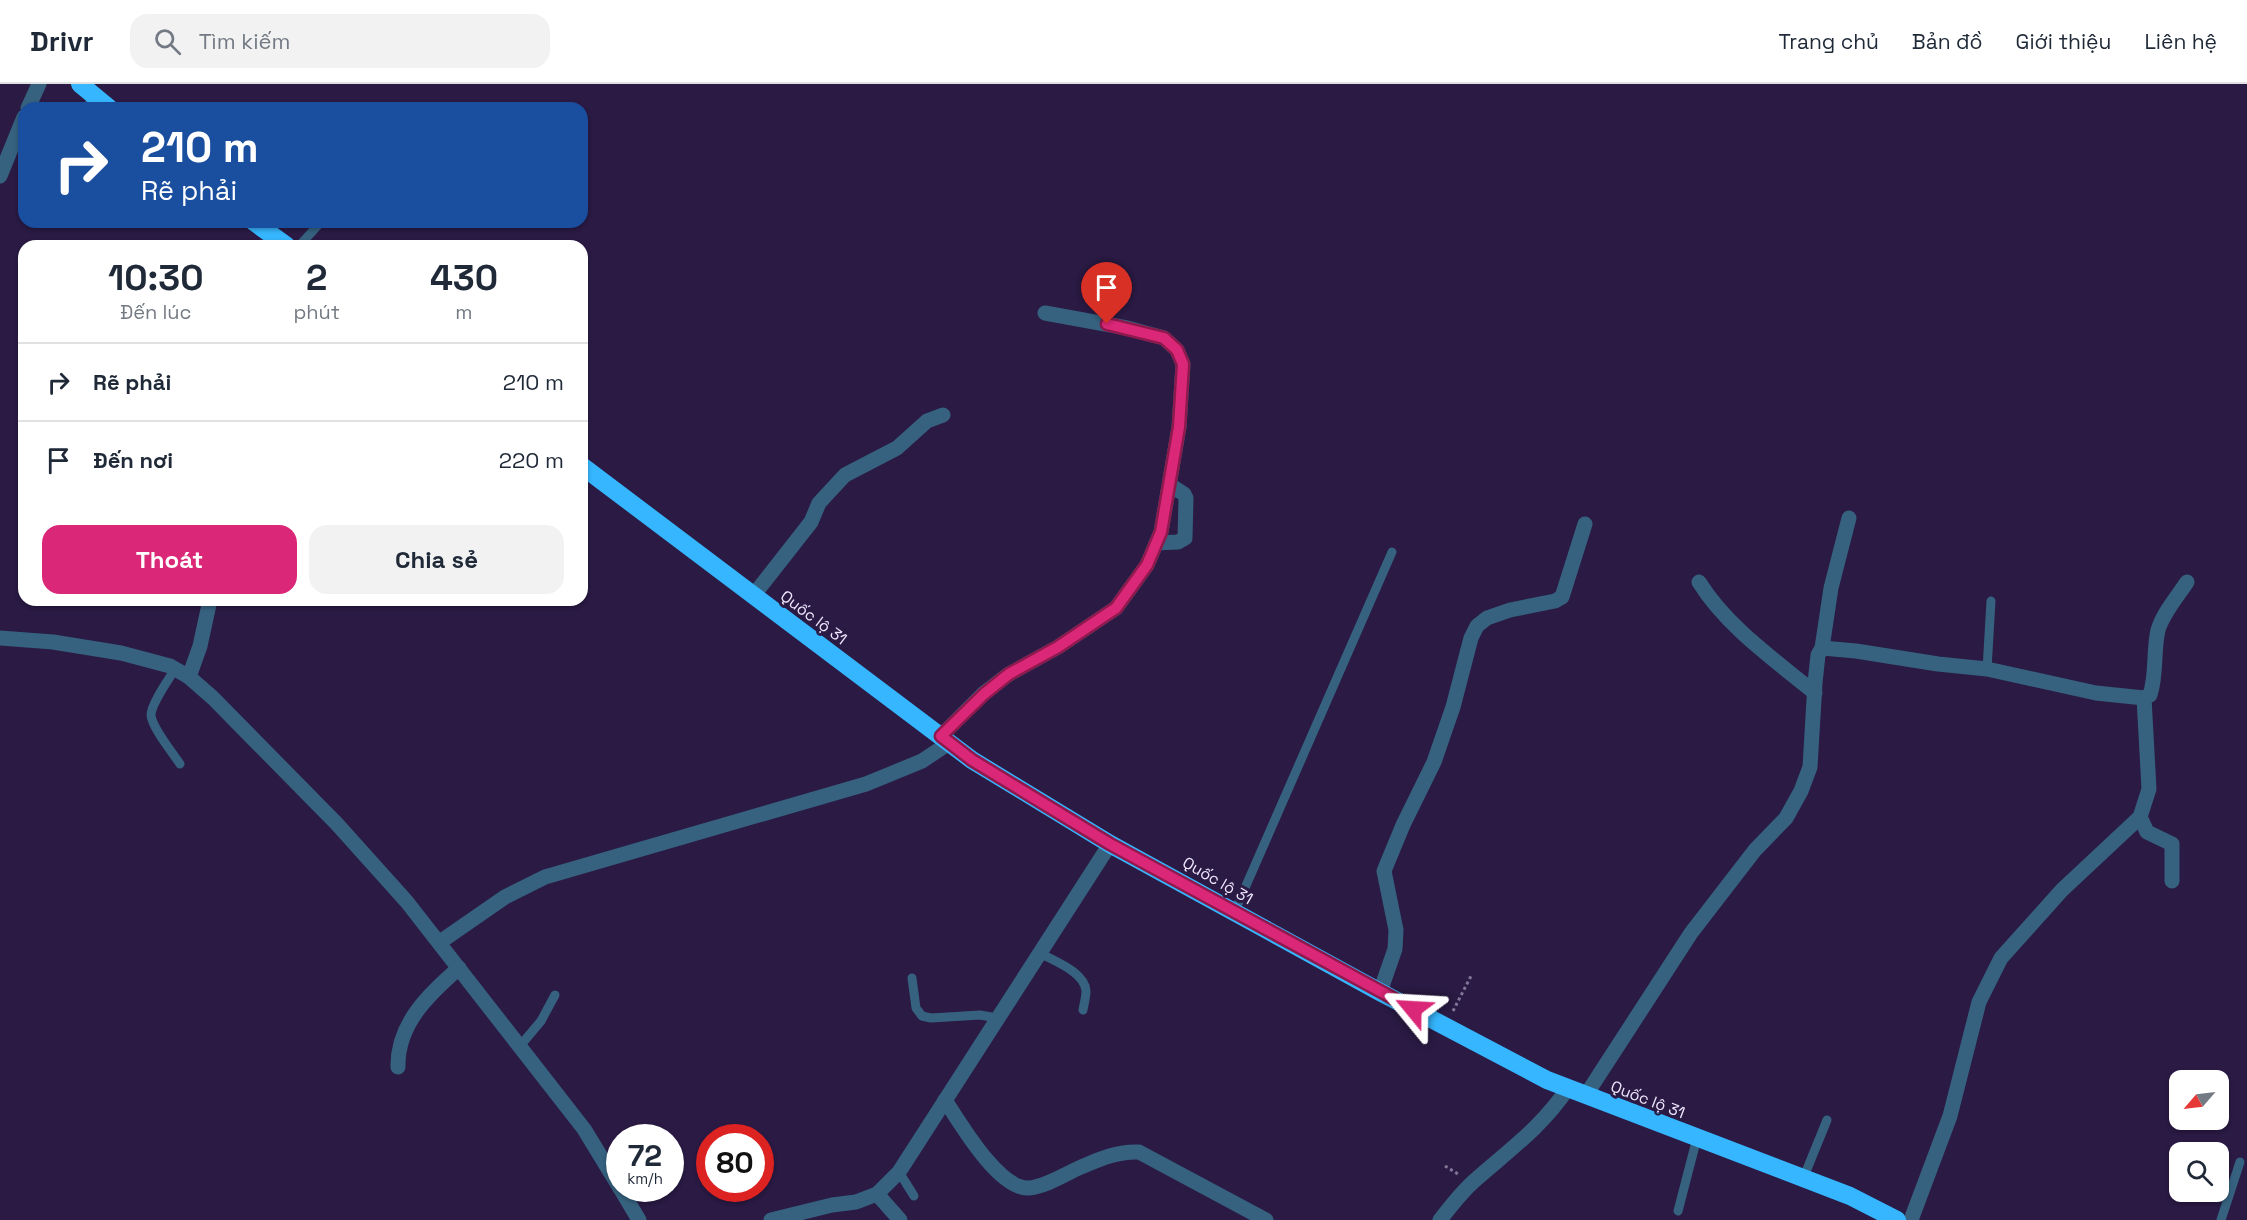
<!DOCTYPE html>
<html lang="vi">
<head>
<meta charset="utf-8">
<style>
  :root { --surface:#fff; --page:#f2f2f3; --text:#1f2937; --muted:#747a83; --line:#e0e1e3; --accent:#db2777 }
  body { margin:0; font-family:"Space Grotesk",sans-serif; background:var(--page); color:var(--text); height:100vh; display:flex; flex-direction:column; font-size:22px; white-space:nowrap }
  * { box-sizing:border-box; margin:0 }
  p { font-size:20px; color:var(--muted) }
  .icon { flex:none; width:33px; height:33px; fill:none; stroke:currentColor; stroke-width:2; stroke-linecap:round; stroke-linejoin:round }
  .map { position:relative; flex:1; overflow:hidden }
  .details { position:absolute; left:18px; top:156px; width:570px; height:366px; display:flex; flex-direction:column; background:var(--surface); border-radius:18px; box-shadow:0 2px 4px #0004 }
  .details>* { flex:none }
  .hud { position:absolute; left:18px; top:18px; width:570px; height:126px; border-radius:18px; box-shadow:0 2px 4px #0004; background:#1a4fa0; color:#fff; overflow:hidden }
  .needle { width:39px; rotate:242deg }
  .fabs { position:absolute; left:2169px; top:986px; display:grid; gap:12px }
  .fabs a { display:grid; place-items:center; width:60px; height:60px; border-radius:12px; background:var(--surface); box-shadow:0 2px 4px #0004; font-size:30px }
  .speed { position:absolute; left:606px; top:1040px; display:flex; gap:12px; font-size:30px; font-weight:700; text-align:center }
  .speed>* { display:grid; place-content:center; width:78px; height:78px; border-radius:50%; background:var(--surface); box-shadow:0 2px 4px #0004; line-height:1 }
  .speed small { font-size:15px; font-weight:400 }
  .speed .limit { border:9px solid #d22; background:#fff; color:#111 }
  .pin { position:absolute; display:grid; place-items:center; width:51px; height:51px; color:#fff; margin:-62px -26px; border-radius:50% 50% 50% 0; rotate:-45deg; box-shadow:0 0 6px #0007 }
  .pin .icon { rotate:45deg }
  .me { position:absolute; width:66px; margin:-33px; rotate:297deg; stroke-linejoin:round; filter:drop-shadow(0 0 4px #0008) }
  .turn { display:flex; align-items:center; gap:21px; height:126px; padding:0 24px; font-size:27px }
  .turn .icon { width:78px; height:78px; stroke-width:2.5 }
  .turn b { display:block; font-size:42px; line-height:51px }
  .eta { display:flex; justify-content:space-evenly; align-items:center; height:102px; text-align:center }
  .eta b { font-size:36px; font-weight:700; line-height:42px }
  .action { display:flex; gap:12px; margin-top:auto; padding:12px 24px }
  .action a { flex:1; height:69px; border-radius:18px; background:var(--accent); color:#fff; font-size:24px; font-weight:700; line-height:69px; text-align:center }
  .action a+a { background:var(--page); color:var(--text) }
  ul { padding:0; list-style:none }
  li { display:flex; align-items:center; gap:18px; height:78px; padding:0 24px; border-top:2px solid var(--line) }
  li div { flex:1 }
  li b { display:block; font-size:22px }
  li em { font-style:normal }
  header { display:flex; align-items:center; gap:36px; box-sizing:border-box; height:84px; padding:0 30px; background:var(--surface); border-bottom:2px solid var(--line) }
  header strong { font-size:28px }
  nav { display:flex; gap:33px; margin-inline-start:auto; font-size:21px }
  .search { width:420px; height:54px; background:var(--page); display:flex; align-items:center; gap:15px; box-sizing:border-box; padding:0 21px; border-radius:18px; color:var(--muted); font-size:22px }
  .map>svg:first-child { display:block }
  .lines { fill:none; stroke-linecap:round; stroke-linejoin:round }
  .path { stroke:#827697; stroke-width:3; stroke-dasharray:3 3; stroke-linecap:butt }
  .lane { stroke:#36627f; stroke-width:9 }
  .street { stroke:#36627f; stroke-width:15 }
  .highway { stroke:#35b6fe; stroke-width:18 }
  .route-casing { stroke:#8e194d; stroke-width:15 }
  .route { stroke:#db2777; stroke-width:10 }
  .labels { text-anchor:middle; stroke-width:6; stroke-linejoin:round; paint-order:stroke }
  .street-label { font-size:16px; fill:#eee7fe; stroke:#2a1a44 }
</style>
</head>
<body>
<header>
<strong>Drivr</strong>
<div class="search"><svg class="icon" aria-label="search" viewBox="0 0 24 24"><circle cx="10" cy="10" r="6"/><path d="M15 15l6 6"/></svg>Tìm kiếm</div>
<nav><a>Trang chủ</a><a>Bản đồ</a><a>Giới thiệu</a><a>Liên hệ</a></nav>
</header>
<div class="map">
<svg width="2247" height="1136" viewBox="0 0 2247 1136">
  <rect width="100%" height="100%" fill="#2a1a44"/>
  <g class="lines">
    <g class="path">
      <polyline points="1453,927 1471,892"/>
      <polyline points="1445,1082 1458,1090"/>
    </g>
    <g class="lane">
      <polyline points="87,24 93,12"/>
      <polyline points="299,162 321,138"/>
      <path d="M 175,585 C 169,595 151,620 151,631 C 152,644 173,669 180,680"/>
      <polyline points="1987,585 1991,517"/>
      <polyline points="1234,829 1392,468"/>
      <path d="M 1040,869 C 1054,877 1085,888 1086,907 C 1086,913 1084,920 1083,926"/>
      <polyline points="912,894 916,924 922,932 931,934 980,931 997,934"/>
      <polyline points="520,962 541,937 555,911"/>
      <polyline points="899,1088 914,1112"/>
      <polyline points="1803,1095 1827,1036"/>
      <polyline points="1678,1127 1697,1054"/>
      <polyline points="2221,1136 2240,1078"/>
    </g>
    <g class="street">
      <polyline points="28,24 39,0"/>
      <polyline points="0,92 24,33"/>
      <polyline points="1156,459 1178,458 1185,454 1186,414 1184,410 1170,401"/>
      <path d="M 1699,498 C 1727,543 1775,576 1815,609"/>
      <polyline points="753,512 811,438 819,419 845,391 897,364 927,337 943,331"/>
      <polyline points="0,554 53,558 121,569 170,582 189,593 213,614 337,740 407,818 584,1045 620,1104"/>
      <polyline points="1822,564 1831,504 1849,434"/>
      <polyline points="189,593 200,562 210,516"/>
      <polyline points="2144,614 2149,705 2140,733 2147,748 2172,760 2172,797"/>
      <polyline points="941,652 983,610 1009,590 1058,563 1116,524 1147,481 1161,448 1179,343 1183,280 1177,266 1164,254 1127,244 1045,229"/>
      <polyline points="440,858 505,813 545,793 866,700 922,677 949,659"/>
      <polyline points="1380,908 1395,865 1396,846 1384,787 1403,741 1434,678 1453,623 1471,554 1477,542 1487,534 1510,526 1555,517 1562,513 1585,440"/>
      <path d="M 398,983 C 397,940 429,910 459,884"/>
      <path d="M 1586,1011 L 1691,849 L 1755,766 L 1786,734 L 1801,707 L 1810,683 L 1815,599 L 1818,571 L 1822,564 L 1856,567 L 1938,580 L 1987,585 L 2096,609 L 2144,614 L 2150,611 C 2157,590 2153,568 2158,546 C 2163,529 2177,513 2187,498"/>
      <path d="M 945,1016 C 960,1039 999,1106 1029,1104 C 1047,1102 1065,1090 1081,1083 C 1100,1075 1118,1067 1139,1068 L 1266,1136"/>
      <polyline points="620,1104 639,1136"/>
      <polyline points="877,1110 900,1136"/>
      <polyline points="771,1136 832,1121 856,1118 877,1110 899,1088 1110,760"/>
      <path d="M 1440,1136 C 1450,1123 1461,1109 1473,1098 C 1509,1066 1541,1044 1568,1004"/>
      <polyline points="1911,1136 1950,1032 1979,918 2001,874 2062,806 2140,733"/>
    </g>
    <g class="highway">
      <polyline points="80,0 109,24"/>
      <polyline points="254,138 287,162"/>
      <polyline points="582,382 972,676 1110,760 1380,908 1547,996 1850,1112 1897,1136"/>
    </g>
  </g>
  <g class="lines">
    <g class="route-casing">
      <polyline id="route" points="1107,240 1164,254 1177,266 1183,280 1179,343 1161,448 1147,481 1116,524 1058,563 1009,590 984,610 941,652 972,676 1110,760 1413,925"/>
    </g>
    <use href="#route" class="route"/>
  </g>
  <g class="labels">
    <g class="street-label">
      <text transform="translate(814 533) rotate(37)" y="6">Quốc lộ 31</text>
      <text transform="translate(1218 796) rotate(30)" y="6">Quốc lộ 31</text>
      <text transform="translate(1648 1015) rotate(21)" y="6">Quốc lộ 31</text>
    </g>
  </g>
</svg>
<div class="fabs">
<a><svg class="needle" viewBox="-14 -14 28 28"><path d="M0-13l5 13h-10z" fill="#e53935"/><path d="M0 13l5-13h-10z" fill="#747a83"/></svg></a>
<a><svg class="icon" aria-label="search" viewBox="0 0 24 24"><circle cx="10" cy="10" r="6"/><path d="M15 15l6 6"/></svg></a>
</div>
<div class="speed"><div>72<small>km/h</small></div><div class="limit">80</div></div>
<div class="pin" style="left:1107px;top:240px;background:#d93025"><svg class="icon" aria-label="arrive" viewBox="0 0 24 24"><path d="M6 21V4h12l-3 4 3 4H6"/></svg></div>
<svg class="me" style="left:1413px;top:925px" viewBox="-20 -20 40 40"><path d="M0-17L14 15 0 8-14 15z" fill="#db2777" stroke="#fff" stroke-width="4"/></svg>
<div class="hud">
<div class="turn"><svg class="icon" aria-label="right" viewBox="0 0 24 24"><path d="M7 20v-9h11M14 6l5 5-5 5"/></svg><div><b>210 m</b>Rẽ phải</div></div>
</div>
<section class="details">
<div class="eta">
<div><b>10:30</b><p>Đến lúc</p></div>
<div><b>2</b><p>phút</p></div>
<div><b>430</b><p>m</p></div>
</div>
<ul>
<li><svg class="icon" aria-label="right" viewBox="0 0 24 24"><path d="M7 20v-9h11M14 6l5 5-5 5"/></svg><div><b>Rẽ phải</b></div><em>210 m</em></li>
<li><svg class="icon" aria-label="arrive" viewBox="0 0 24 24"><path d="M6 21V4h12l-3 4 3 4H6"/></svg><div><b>Đến nơi</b></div><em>220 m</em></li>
</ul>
<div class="action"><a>Thoát</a><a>Chia sẻ</a></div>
</section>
</div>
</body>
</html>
